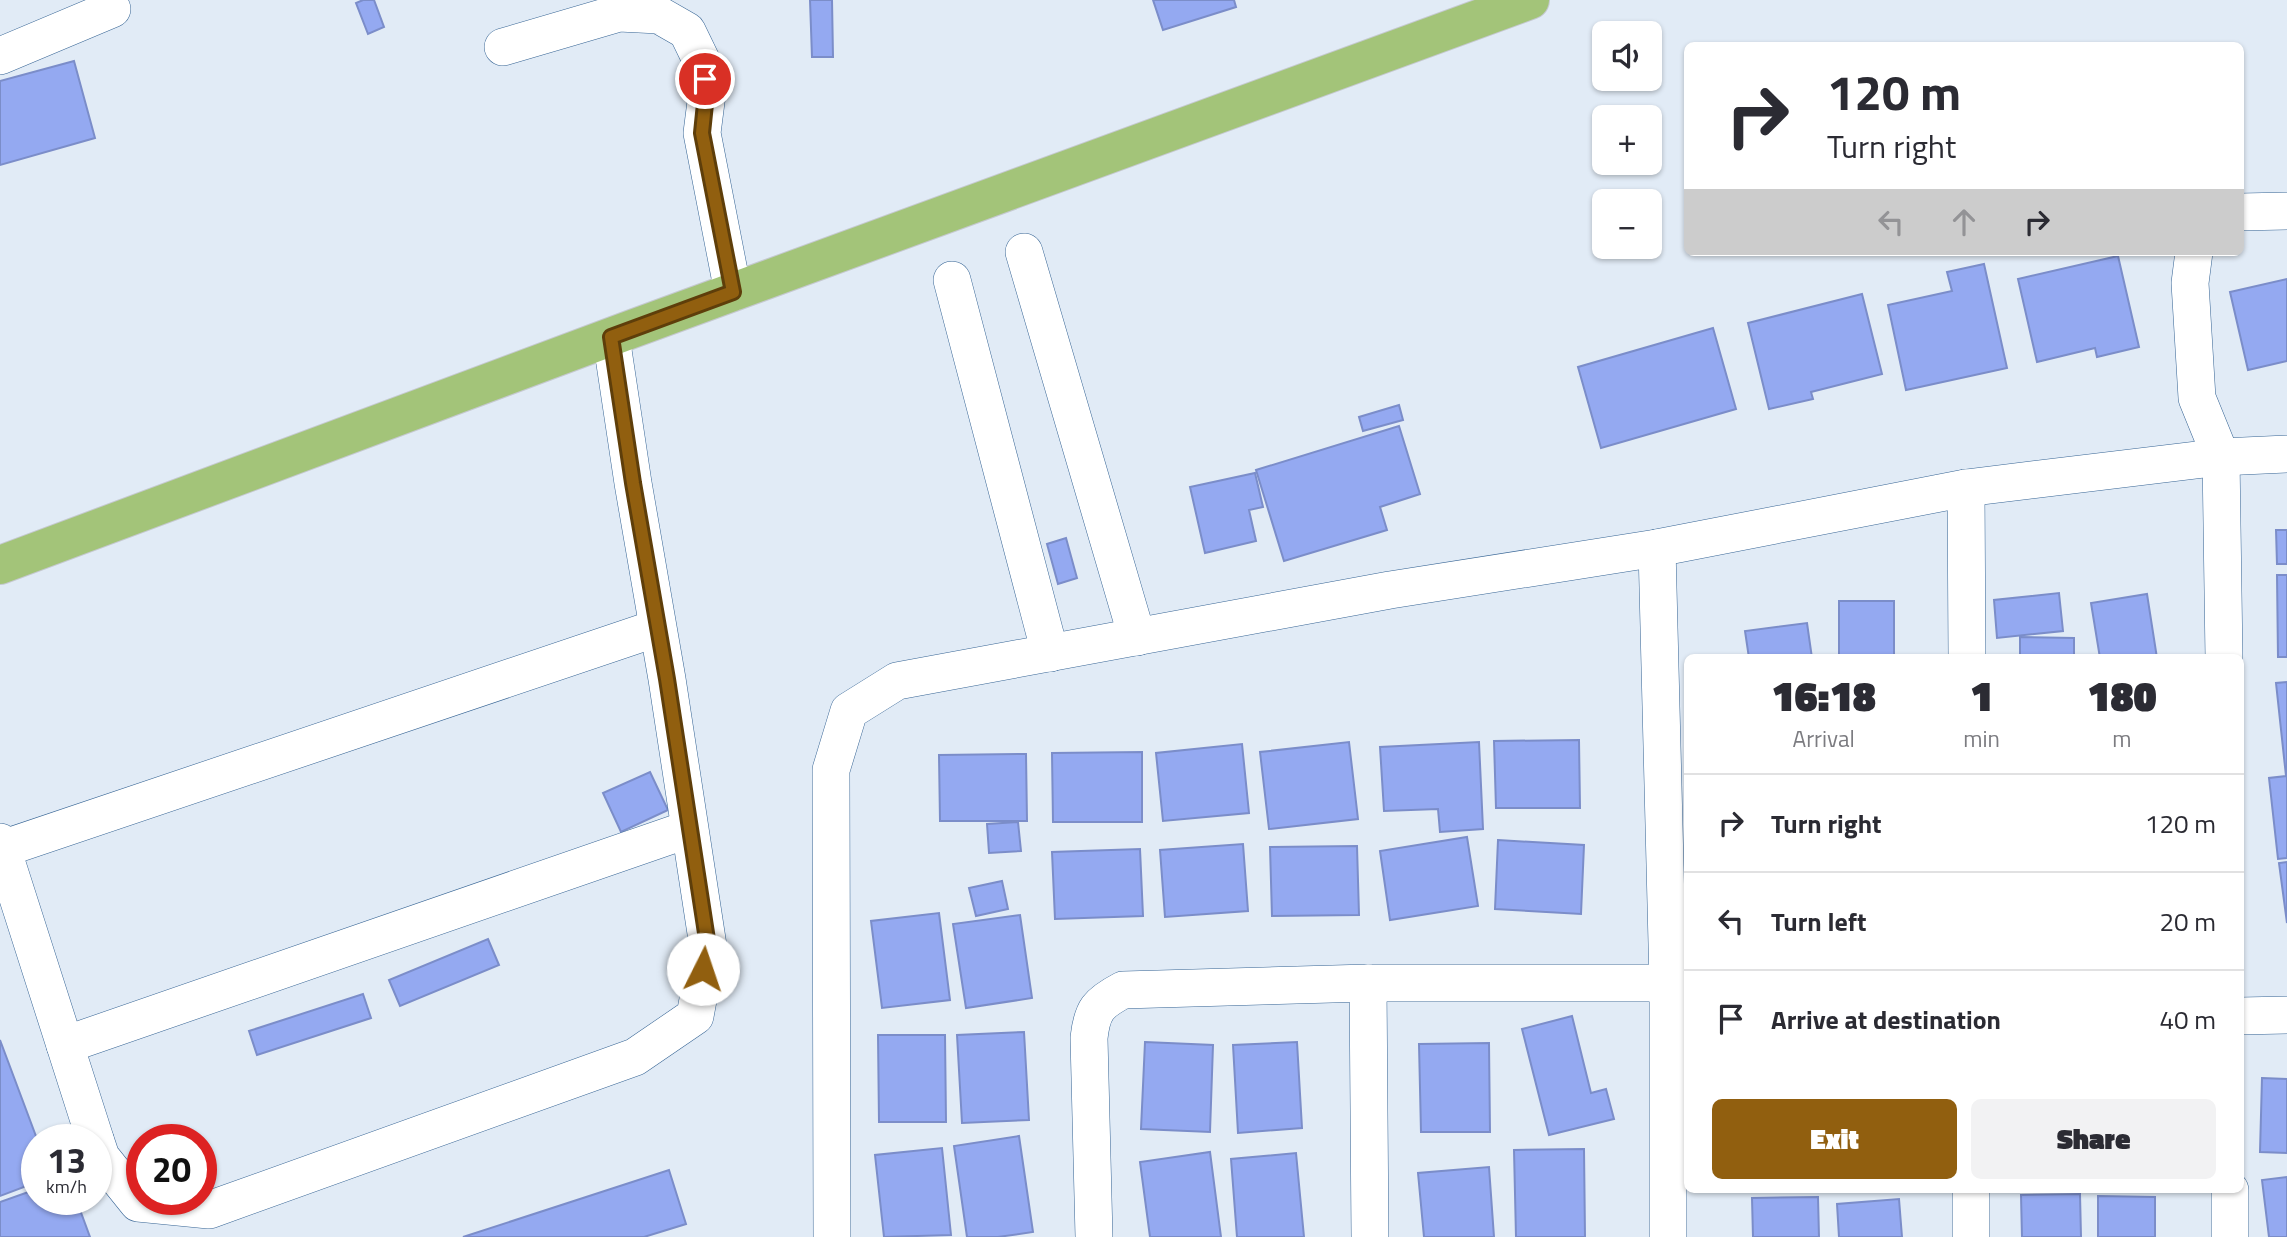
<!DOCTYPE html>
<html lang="en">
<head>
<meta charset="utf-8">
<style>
  :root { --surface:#fff; --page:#f2f2f3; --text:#2b2b33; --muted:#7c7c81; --line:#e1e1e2; --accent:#915f0f }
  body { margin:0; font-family:"Titillium Web",sans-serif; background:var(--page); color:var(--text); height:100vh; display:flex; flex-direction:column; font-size:26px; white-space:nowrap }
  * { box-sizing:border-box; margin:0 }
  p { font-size:23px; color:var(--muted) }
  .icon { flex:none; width:38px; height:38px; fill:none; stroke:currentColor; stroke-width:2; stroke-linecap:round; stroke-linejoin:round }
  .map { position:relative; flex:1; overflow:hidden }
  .panel { position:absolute; left:1684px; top:654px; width:560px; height:539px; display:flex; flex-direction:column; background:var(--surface); border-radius:10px; box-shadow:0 2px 5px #0004 }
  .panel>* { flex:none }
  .hud { position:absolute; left:1684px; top:42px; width:560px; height:214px; border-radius:10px; box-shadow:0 2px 5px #0004; background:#fff; color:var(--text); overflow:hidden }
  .fabs { position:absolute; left:1592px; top:21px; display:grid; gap:14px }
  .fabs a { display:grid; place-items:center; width:70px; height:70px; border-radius:10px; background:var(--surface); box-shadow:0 2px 5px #0004; font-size:35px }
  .speed { position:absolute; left:21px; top:1124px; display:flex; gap:14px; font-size:35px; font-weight:700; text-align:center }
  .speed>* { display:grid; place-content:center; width:91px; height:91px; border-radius:50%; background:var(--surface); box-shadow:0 2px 5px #0004; line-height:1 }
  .speed small { font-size:18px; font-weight:400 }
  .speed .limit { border:10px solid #d22; background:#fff; color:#111 }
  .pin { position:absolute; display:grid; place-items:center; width:60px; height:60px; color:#fff; margin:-30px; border:4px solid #fff; border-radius:50%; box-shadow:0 2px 7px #0007 }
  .me { position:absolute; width:77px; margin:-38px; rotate:4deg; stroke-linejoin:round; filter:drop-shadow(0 0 5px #0008) }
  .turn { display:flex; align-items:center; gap:24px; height:147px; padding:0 28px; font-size:32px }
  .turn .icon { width:91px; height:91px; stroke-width:2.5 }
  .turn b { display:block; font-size:49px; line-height:60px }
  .lanes { display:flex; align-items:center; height:66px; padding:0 28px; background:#0003; justify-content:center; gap:35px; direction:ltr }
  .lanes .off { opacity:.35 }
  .eta { display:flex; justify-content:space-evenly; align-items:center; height:119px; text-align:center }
  .eta b { font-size:42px; font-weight:800; line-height:49px }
  .primary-button { display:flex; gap:14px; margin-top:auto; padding:14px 28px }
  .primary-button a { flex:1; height:80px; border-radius:10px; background:var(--accent); color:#fff; font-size:28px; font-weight:800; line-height:80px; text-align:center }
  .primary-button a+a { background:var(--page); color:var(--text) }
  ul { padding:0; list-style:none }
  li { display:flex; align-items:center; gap:21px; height:98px; padding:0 28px; border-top:2px solid var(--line) }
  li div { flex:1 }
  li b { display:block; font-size:26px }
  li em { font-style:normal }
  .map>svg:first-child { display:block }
  .building { fill:#94a9f1; stroke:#7b8dc9; stroke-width:2 }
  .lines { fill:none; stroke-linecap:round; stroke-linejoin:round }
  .minor-casing { stroke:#376595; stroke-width:38 }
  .major-casing { stroke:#c5c9cf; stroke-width:40 }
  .minor { stroke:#fff; stroke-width:37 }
  .major { stroke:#a3c479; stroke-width:38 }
  .route-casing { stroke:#5e3e0a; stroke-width:18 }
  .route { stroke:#915f0f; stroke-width:12 }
</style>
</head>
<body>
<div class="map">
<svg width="2287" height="1237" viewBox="0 0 2287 1237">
  <rect width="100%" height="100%" fill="#e1ebf6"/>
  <g class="building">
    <polygon points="363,0 374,0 384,27 368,34 356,3"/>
    <polygon points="810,0 832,0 833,57 812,57"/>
    <polygon points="1153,0 1234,0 1236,7 1163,30"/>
    <polygon points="74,61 95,138 0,165 0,81"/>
    <polygon points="2118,256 2139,347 2097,357 2095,348 2037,362 2018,279"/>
    <polygon points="1984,264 2007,368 1906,390 1888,305 1952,291 1947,272"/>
    <polygon points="2287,279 2287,361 2248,370 2230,292"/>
    <polygon points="1862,294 1882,374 1811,392 1813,399 1769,409 1748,323"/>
    <polygon points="1713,328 1736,409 1601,448 1578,367"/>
    <polygon points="1399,405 1403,420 1363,431 1359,417"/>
    <polygon points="1399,426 1420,494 1380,507 1387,530 1284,561 1256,470"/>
    <polygon points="1255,473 1263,507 1249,510 1256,541 1205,553 1190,487"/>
    <polygon points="2276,530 2287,530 2287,564 2277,564"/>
    <polygon points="1066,538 1077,578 1058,584 1047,544"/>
    <polygon points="2277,575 2287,575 2287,657 2278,657"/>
    <polygon points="2059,593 2063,631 1997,638 1994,600"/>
    <polygon points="2147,594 2157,658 2100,658 2091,603"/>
    <rect x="1839" y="601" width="55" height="57"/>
    <polygon points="1807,623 1812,658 1749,658 1745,631"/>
    <polygon points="2020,637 2074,638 2074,658 2020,658"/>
    <polygon points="2287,682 2287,858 2278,859 2269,778 2286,776 2276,683"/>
    <polygon points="1579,740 1580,808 1496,808 1494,741"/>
    <polygon points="1349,742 1358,819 1269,829 1260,752"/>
    <polygon points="1479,742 1483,829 1440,832 1438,809 1384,811 1380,747"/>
    <polygon points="1242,744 1249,813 1163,821 1156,753"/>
    <polygon points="1142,752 1142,822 1053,822 1052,753"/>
    <polygon points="1026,754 1027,821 940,821 939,755"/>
    <polygon points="650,772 668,810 621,832 603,793"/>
    <polygon points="1018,822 1021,851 989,853 987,824"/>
    <polygon points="1467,837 1478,906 1390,920 1380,851"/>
    <polygon points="1498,840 1584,845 1581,914 1495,909"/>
    <polygon points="1243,844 1248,911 1165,917 1160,850"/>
    <polygon points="1357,846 1359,915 1272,916 1270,847"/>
    <polygon points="1140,849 1143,916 1055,919 1052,852"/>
    <polygon points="2287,862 2287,923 2279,863"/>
    <polygon points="1002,881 1008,909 976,916 969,888"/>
    <polygon points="939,913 950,1000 882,1008 871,921"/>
    <polygon points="1020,915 1032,998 966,1008 953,924"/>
    <polygon points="488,939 499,965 400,1006 389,980"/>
    <polygon points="363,994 371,1018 257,1055 249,1031"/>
    <polygon points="1572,1016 1591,1093 1606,1089 1614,1119 1549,1135 1522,1029"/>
    <polygon points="1024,1032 1029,1120 962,1123 957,1035"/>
    <polygon points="878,1035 945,1035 946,1122 879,1122"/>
    <polygon points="0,1040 37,1139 37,1182 0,1196"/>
    <polygon points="1145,1042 1213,1045 1210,1132 1141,1129"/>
    <polygon points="1297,1042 1302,1128 1238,1133 1233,1045"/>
    <polygon points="1489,1043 1490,1132 1421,1132 1419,1044"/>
    <polygon points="2262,1078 2287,1079 2287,1153 2260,1152"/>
    <polygon points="1019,1136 1033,1232 998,1237 967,1237 954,1146"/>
    <polygon points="942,1148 951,1235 884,1237 875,1155"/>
    <polygon points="1584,1149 1585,1237 1516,1237 1514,1150"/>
    <polygon points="1210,1152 1221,1237 1150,1237 1140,1162"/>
    <polygon points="1296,1153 1304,1237 1237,1237 1231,1159"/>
    <polygon points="1489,1167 1494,1237 1424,1237 1418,1173"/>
    <polygon points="669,1170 686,1224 644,1237 463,1237"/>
    <polygon points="2287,1177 2287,1237 2269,1237 2262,1180"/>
    <polygon points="37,1189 37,1199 76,1199 90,1237 0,1237 0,1202"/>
    <polygon points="2080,1194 2081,1237 2022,1237 2021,1195"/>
    <polygon points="2098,1196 2155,1197 2155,1237 2098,1237"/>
    <polygon points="1818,1197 1819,1237 1753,1237 1752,1198"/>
    <polygon points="1899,1199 1902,1237 1839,1237 1837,1204"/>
  </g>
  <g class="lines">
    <g class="minor-casing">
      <g id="minor">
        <polyline points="503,47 619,13 659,15 687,31 703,64 707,94 702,133 733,292"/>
        <polyline points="0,56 112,9"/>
        <polyline points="2240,212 2287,211"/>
        <polyline points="1024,252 1137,637"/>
        <polyline points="2194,252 2190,283 2197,398 2221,457 2224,658"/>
        <polyline points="952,280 1050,653"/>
        <polyline points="1966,488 1967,658"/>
        <polyline points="1657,548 1668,983 1668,1237"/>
        <polyline points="0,842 95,1139"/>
        <polyline points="2,849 657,628"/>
        <polyline points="1368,983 1370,1237"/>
        <polyline points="2240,1016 2287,1015"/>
        <polyline points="65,1045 689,829"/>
        <polyline points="96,1142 101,1157 138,1203 209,1210 635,1057 695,1016 708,946 667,679 633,483 611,337"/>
        <polyline points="1971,1190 1971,1237"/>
        <polyline points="832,1237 831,770 849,711 897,681 1390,590 1657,548 1966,488 2221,457 2287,454"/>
        <path d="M 1094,1237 L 1089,1038 C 1092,1010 1098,1003 1123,990 L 1368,983 L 1668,983"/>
        <polyline points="2230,1237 2230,1190"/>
      </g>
    </g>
    <g class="major-casing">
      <polyline id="major" points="0,565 632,329 1530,0"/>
    </g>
    <use href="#minor" class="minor"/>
    <use href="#major" class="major"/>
  </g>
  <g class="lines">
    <g class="route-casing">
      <polyline id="route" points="703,969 708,946 667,679 633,483 611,337 733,292 702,133 706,94 705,79"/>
    </g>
    <use href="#route" class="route"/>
  </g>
</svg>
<div class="fabs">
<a><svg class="icon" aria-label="sound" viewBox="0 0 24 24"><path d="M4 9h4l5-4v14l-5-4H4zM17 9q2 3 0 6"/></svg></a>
<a>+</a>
<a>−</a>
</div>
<div class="speed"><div>13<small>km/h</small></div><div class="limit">20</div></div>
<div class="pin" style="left:705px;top:79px;background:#d93025"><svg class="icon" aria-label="arrive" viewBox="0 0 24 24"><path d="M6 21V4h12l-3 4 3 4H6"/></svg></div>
<svg class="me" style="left:703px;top:969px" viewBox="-20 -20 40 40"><circle r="19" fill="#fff"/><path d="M0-13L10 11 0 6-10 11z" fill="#915f0f"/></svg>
<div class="hud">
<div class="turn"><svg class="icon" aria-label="right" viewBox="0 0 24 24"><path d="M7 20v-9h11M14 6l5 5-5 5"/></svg><div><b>120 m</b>Turn right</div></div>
<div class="lanes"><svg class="icon off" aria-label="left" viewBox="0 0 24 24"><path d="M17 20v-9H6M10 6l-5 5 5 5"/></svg><svg class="icon off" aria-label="ahead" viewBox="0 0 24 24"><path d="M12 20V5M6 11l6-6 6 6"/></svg><svg class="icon" aria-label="right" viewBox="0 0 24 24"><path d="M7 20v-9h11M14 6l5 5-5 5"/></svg></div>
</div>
<section class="panel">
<div class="eta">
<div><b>16:18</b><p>Arrival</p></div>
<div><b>1</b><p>min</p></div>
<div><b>180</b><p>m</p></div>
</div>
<ul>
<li><svg class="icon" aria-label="right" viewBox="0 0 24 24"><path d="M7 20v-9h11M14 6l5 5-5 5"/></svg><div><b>Turn right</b></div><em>120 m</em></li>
<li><svg class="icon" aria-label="left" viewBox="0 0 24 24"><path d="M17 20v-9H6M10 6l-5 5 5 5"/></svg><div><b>Turn left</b></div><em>20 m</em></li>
<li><svg class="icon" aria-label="arrive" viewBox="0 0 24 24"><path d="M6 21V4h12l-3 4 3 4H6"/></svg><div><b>Arrive at destination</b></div><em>40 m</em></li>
</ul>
<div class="primary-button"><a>Exit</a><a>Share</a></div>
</section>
</div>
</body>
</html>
